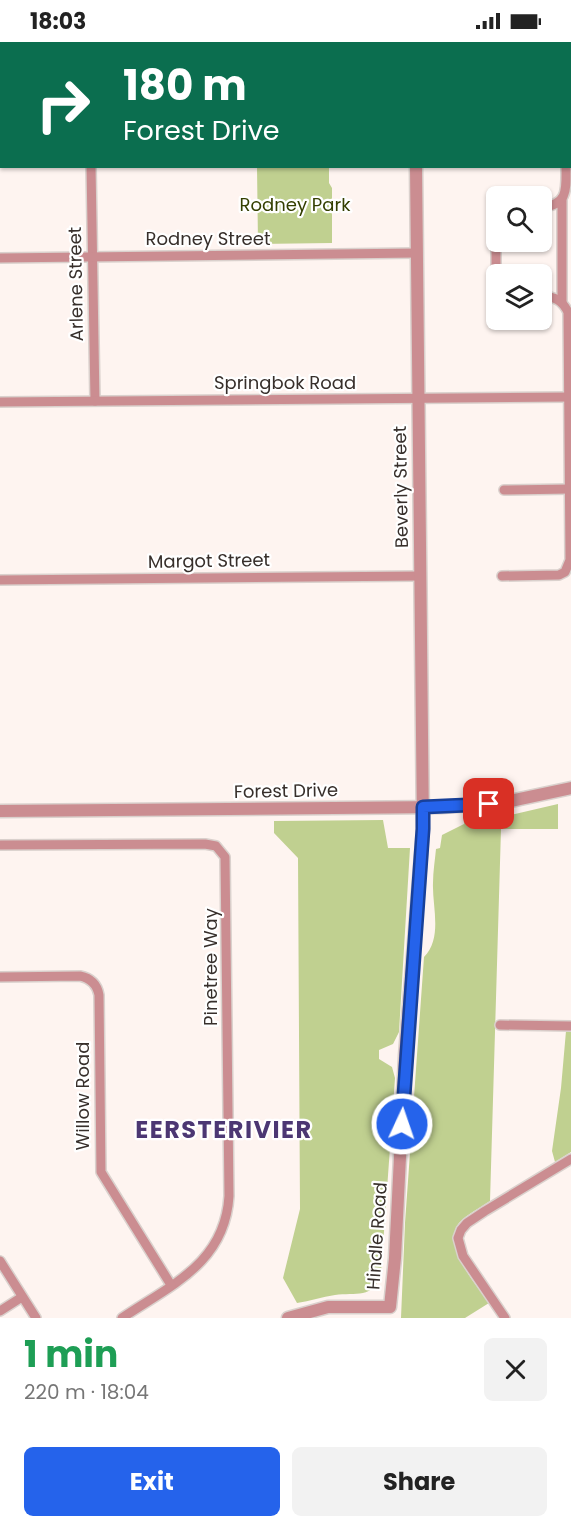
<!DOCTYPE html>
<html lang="en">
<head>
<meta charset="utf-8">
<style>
  :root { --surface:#fff; --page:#f2f2f2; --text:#222; --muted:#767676; --accent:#2563eb }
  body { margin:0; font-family:Poppins,sans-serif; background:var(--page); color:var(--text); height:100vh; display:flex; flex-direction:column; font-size:22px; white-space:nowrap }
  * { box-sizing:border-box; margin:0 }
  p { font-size:20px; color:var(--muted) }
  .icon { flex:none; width:33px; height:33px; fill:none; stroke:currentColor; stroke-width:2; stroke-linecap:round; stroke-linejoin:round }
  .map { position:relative; height:1276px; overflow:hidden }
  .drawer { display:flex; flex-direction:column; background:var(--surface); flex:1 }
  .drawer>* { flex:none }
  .top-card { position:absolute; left:0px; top:0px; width:572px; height:126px; box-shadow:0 2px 4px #0004; background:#0b6e4f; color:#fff; overflow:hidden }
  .fabs { position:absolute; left:486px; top:144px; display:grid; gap:12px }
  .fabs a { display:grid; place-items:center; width:66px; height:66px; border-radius:9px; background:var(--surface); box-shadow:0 2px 4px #0004; font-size:30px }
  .pin { position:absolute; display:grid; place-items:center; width:51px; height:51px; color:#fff; margin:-26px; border-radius:12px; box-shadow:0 3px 9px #0006 }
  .me { position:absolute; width:66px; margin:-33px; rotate:3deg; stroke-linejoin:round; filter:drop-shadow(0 0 4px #0008) }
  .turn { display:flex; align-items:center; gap:21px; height:126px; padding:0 24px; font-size:27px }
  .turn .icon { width:78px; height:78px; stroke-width:2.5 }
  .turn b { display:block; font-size:42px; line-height:51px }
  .round { display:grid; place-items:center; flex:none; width:63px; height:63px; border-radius:9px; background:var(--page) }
  .summary { display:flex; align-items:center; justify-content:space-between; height:102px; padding:0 24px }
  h1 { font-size:36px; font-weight:700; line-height:45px; color:#1e9e55 }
  .action { display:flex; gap:12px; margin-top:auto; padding:12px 24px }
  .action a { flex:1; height:69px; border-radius:9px; background:var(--accent); color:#fff; font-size:24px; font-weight:700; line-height:69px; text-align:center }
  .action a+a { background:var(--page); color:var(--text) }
  .status { display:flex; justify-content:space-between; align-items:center; height:42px; padding:0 30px; background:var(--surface); direction:ltr }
  .status svg { height:16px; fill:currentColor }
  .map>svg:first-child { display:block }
  .green { fill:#c0d090 }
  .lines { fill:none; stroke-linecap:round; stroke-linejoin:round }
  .minor-casing { stroke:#dad1cd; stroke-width:12 }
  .tertiary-casing { stroke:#dad1cd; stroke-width:15 }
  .minor { stroke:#cb8d91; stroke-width:9 }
  .tertiary { stroke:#cb8d91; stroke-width:12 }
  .route-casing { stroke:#184099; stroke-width:15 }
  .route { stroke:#2563eb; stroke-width:10 }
  .labels { text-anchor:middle; stroke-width:4.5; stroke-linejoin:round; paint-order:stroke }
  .park-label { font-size:18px; fill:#343f00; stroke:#fff }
  .street-label { font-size:18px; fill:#372f2b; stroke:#fff }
  .district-label { font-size:24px; font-weight:bold; letter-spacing:1.5px; fill:#4c3773; stroke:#fff }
</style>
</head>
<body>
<div class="status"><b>18:03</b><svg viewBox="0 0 49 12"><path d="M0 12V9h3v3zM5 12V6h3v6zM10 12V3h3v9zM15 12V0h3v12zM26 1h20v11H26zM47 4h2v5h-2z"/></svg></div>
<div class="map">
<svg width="571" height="1276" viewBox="0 0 571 1276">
  <rect width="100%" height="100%" fill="#fef4f0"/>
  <g class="green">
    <polygon points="257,125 329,125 329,141 332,146 332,201 258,202"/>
    <path d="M 558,762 L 558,787 L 501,787 L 490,1159 C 480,1166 467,1172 459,1181 C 441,1203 476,1242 489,1261 L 465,1276 L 401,1276 L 405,1181 L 424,915 C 443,896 432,864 433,841 C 433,829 435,818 436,807 L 440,806 L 442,793 L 464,782 L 465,778 L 515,772 Z"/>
    <path d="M 383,778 L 388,806 L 410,806 L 399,990 L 393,1002 L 379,1008 L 379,1017 L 392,1025 L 395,1036 L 381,1231 C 374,1258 355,1250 335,1253 C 322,1255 310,1259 297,1261 L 283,1236 L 300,1167 L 298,816 L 274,791 L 274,779 Z"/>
    <polygon points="566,989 571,989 571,1110 555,1120 552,1109 561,1046"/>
  </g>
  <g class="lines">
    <g class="minor-casing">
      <g id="minor">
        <polyline points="89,0 89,2"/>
        <polyline points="511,0 511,2"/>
        <polyline points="570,64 571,64"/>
        <polyline points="0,73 2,73"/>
        <polyline points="91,124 95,359"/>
        <polyline points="562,158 562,260"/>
        <path d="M 542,165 C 569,163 566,146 566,124"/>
        <polyline points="496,180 496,238"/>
        <polyline points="0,216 417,211"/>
        <polyline points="0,360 571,355"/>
        <polyline points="504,448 570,447"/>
        <path d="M 502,534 L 559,533 L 565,530 L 570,518 L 568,270 C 562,258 555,255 542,254"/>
        <polyline points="0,538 419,534"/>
        <path d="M 0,803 L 205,802 L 216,804 L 225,815 L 229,1154 C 225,1221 171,1243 122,1276"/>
        <path d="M 0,935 L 80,934 C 90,936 97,942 99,953 L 101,1130 L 171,1243"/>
        <polyline points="500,983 571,984"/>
        <polyline points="0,1219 36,1276"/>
        <polyline points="0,1269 22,1255"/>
        <polyline points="505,1276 463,1214 458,1196 461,1188 467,1181 485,1169 571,1117"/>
      </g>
    </g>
    <g class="tertiary-casing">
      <g id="tertiary">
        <polyline points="415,0 415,2"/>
        <polyline points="0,769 441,765 501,761 571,746"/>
        <polyline points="288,1276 328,1265 390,1265 395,1216 405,1014 423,787 416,124"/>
      </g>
    </g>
    <use href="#minor" class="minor"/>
    <use href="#tertiary" class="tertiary"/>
  </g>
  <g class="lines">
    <g class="route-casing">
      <polyline id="route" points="402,1082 423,787 423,765 489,762"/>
    </g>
    <use href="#route" class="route"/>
  </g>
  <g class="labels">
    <g class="park-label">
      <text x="295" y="169">Rodney Park</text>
    </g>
    <g class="street-label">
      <text x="208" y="203">Rodney Street</text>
      <text transform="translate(76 242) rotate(-91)" y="6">Arlene Street</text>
      <text x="285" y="347">Springbok Road</text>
      <text transform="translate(401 445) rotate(-91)" y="6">Beverly Street</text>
      <text transform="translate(209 519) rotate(-1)" y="6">Margot Street</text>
      <text transform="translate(286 749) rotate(-1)" y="6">Forest Drive</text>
      <text transform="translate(211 925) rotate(-90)" y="6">Pinetree Way</text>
      <text transform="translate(83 1054) rotate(-90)" y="6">Willow Road</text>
      <text transform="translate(377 1194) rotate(-86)" y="6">Hindle Road</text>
    </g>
    <g class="district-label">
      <text x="224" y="1096">EERSTERIVIER</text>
    </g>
  </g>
</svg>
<div class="fabs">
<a><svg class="icon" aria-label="search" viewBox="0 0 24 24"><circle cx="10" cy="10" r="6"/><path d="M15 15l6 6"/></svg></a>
<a><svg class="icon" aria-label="layers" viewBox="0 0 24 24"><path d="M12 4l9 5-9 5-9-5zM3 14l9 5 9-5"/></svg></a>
</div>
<div class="pin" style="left:489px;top:762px;background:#d93025"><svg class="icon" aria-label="arrive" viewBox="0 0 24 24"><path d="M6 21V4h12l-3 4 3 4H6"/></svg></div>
<svg class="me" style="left:402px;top:1082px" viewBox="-20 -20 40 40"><circle r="17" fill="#2563eb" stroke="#fff" stroke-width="3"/><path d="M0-11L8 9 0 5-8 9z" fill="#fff"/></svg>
<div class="top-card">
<div class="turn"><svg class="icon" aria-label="right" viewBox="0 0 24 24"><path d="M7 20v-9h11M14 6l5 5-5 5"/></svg><div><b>180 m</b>Forest Drive</div></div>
</div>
</div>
<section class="drawer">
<div class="summary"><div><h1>1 min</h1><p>220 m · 18:04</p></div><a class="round"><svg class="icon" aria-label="close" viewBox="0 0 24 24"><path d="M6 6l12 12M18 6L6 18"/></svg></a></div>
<div class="action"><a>Exit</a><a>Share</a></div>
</section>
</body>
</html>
